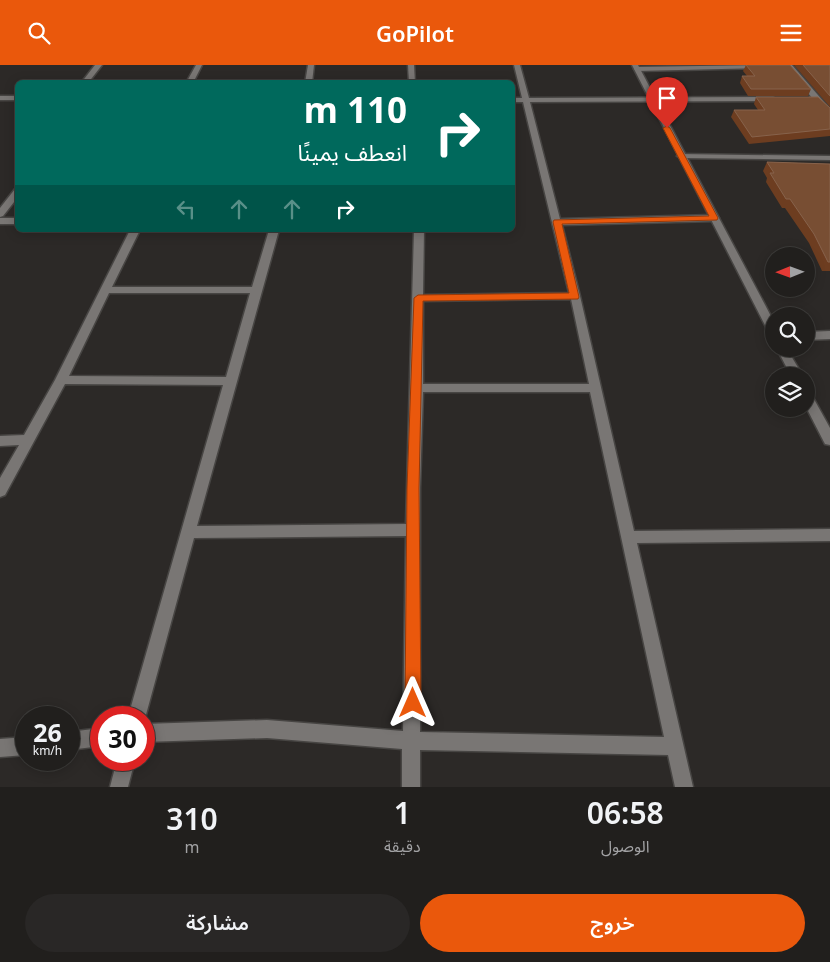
<!DOCTYPE html>
<html lang="ar">
<head>
<meta charset="utf-8">
<style>
  :root { --surface:#211f1d; --page:#292726; --text:#f1f3f6; --muted:#a2a2a4; --line:#3e3d3b; --accent:#ea580c }
  body { margin:0; font-family:"Noto Sans","Noto Sans Arabic",sans-serif; background:var(--page); color:var(--text); direction:rtl; height:100vh; display:flex; flex-direction:column; font-size:19px; white-space:nowrap }
  * { box-sizing:border-box; margin:0 }
  p { font-size:16px; color:var(--muted) }
  .icon { flex:none; width:28px; height:28px; fill:none; stroke:currentColor; stroke-width:2; stroke-linecap:round; stroke-linejoin:round }
  .map { position:relative; height:722px; overflow:hidden; direction:ltr }
  .details { display:flex; flex-direction:column; background:var(--surface); flex:1 }
  .details>* { flex:none }
  .top-card { position:absolute; left:15px; top:15px; width:500px; height:152px; border-radius:8px; box-shadow:0 2px 12px #0003,0 0 0 1px var(--line); direction:rtl; background:#00695c; color:#fff; overflow:hidden }
  .needle { width:32px; rotate:269deg }
  .fabs { position:absolute; left:765px; top:182px; display:grid; gap:10px }
  .fabs a { display:grid; place-items:center; width:50px; height:50px; border-radius:50%; background:var(--surface); box-shadow:0 2px 12px #0003,0 0 0 1px var(--line); font-size:25px }
  .speed { position:absolute; left:15px; top:641px; display:flex; gap:10px; font-size:25px; font-weight:700; text-align:center }
  .speed>* { display:grid; place-content:center; width:65px; height:65px; border-radius:50%; background:var(--surface); box-shadow:0 2px 12px #0003,0 0 0 1px var(--line); line-height:1 }
  .speed small { font-size:12px; font-weight:400 }
  .speed .limit { border:8px solid #d22; background:#fff; color:#111 }
  .pin { position:absolute; display:grid; place-items:center; width:42px; height:42px; color:#fff; margin:-51px -21px; border-radius:50% 50% 50% 0; rotate:-45deg; box-shadow:0 0 5px #0007 }
  .pin .icon { rotate:45deg }
  .me { position:absolute; width:55px; margin:-28px; rotate:0deg; stroke-linejoin:round; filter:drop-shadow(0 0 4px #0008) }
  .turn { display:flex; align-items:center; gap:18px; height:105px; padding:0 25px; font-size:22px }
  .turn .icon { width:65px; height:65px; stroke-width:2.5 }
  .turn b { display:block; font-size:35px; line-height:42px }
  .lanes { display:flex; align-items:center; height:48px; padding:0 25px; background:#0003; justify-content:center; gap:25px; direction:ltr }
  .lanes .off { opacity:.35 }
  .eta { display:flex; justify-content:space-evenly; align-items:center; height:85px; text-align:center }
  .eta b { font-size:30px; font-weight:600; line-height:35px }
  .button { display:flex; gap:10px; margin-top:auto; padding:10px 25px }
  .button a { flex:1; height:58px; border-radius:30px; background:var(--accent); color:#fff; font-size:20px; font-weight:600; line-height:58px; text-align:center }
  .button a+a { background:var(--page); color:var(--text) }
  header { display:flex; justify-content:space-between; align-items:center; height:65px; padding:0 25px; background:var(--accent); color:#fff; font-size:22px; font-weight:600 }
  .map>svg:first-child { display:block }
  .lines { fill:none; stroke-linecap:round; stroke-linejoin:round }
  .street-casing { stroke:#474543; stroke-width:3 }
  .secondary-casing { stroke:#474543; stroke-width:3 }
  .street { fill:#797674; fill-rule:evenodd }
  .secondary { fill:#797674; fill-rule:evenodd }
  .wall { fill:#6d3d20 }
  .building { fill:#784e33; stroke:#87634c }
  .route { fill:#ea580c; stroke:#983908 }
</style>
</head>
<body>
<header><svg class="icon" aria-label="menu" viewBox="0 0 24 24"><path d="M4 6h16M4 12h16M4 18h16"/></svg>GoPilot<svg class="icon" aria-label="search" viewBox="0 0 24 24"><circle cx="10" cy="10" r="6"/><path d="M15 15l6 6"/></svg></header>
<div class="map">
<svg width="830" height="722" viewBox="0 0 830 722">
  <rect width="100%" height="100%" fill="#2c2927"/>
  <g class="lines">
    <g class="street-casing">
      <g id="street">
        <polygon points="95,0 102,0 88,18 81,18"/>
        <polygon points="196,0 202,0 193,18 186,18"/>
        <polygon points="308,0 314,0 312,18 305,18"/>
        <polygon points="408,0 414,0 415,18 409,18"/>
        <path d="M 514,0 L 520,0 L 529,33 L 772,32 L 776,34 L 772,36 L 530,37 L 560,154 L 714,150 L 719,153 L 714,156 L 562,160 L 580,231 L 634,466 L 830,464 L 830,476 L 637,478 L 693,722 L 675,722 L 668,690 L 420,685 L 420,722 L 402,722 L 402,684 L 267,673 L 144,677 L 144,659 L 267,655 L 403,666 L 406,471 L 194,473 L 144,657 L 144,652 L 128,652 L 223,320 L 65,319 L 5,430 L 0,432 L 0,413 L 19,380 L 0,381 L 0,371 L 24,370 L 55,315 L 130,165 L 140,165 L 112,222 L 252,222 L 269,165 L 279,165 L 197,461 L 406,459 L 414,165 L 424,165 L 423,230 L 569,228 L 523,37 L 512,37 L 512,33 L 522,33 ZM 109,228 L 250,228 L 226,312 L 69,311 ZM 571,234 L 589,319 L 423,319 L 423,236 ZM 423,327 L 590,327 L 664,672 L 420,667 L 420,423 Z"/>
        <polygon points="762,0 764,1 764,3 637,6 634,4 637,2"/>
        <polygon points="785,0 792,0 830,44 830,51 827,51"/>
        <rect x="0" y="31" width="18" height="4"/>
        <polygon points="678,89 830,91 830,95 681,93 677,91"/>
        <polygon points="15,124 18,124 18,132 3,151 0,152 0,143"/>
        <rect x="0" y="153" width="18" height="6"/>
        <polygon points="830,266 830,274 806,275 806,267"/>
        <polygon points="101,663 101,681 69,685 69,667"/>
        <polygon points="26,672 26,690 0,692 0,674"/>
        <polygon points="117,695 135,695 128,722 110,722"/>
      </g>
    </g>
    <g class="secondary-casing">
      <g id="secondary">
        <polygon points="632,0 638,0 774,257 774,272 769,268"/>
        <polygon points="777,284 787,284 803,311 791,311"/>
        <polygon points="806,326 810,327 830,363 830,380 825,379 806,342"/>
      </g>
    </g>
    <use href="#street" class="street"/>
    <use href="#secondary" class="secondary"/>
  </g>
  <g class="wall">
    <polygon points="746,0 811,24 808,31 748,31 740,18 742,11 747,11 743,6"/>
    <polygon points="794,0 830,0 830,42"/>
    <polygon points="756,32 830,43 830,71 749,79 731,52 734,45 758,45 754,39"/>
    <polygon points="767,97 830,99 830,206 822,206 809,178 785,143 782,143 766,117 767,113 763,106"/>
  </g>
  <g class="building">
    <polygon points="746,0 790,0 811,24 751,24 742,11 755,11"/>
    <polygon points="803,0 830,0 830,31"/>
    <polygon points="756,32 818,32 830,43 830,64 752,72 734,45 765,45"/>
    <polygon points="767,97 830,99 830,197 828,197 814,169 790,134 786,134 770,108 774,108"/>
  </g>
  <polygon class="route" points="667,61 670,63 718,153 717,155 562,159 579,232 578,234 423,236 419,423 421,638 418,643 413,645 407,643 405,638 407,423 414,233 418,230 569,228 553,157 554,155 709,151 663,63"/>
</svg>
<div class="fabs">
<a><svg class="needle" viewBox="-14 -14 28 28"><path d="M0-13l5 13h-10z" fill="#e53935"/><path d="M0 13l5-13h-10z" fill="#a2a2a4"/></svg></a>
<a><svg class="icon" aria-label="search" viewBox="0 0 24 24"><circle cx="10" cy="10" r="6"/><path d="M15 15l6 6"/></svg></a>
<a><svg class="icon" aria-label="layers" viewBox="0 0 24 24"><path d="M12 4l9 5-9 5-9-5zM3 14l9 5 9-5"/></svg></a>
</div>
<div class="speed"><div>26<small>km/h</small></div><div class="limit">30</div></div>
<div class="pin" style="left:667px;top:63px;background:#d93025"><svg class="icon" aria-label="arrive" viewBox="0 0 24 24"><path d="M6 21V4h12l-3 4 3 4H6"/></svg></div>
<svg class="me" style="left:413px;top:638px" viewBox="-20 -20 40 40"><path d="M0-17L14 15 0 8-14 15z" fill="#ea580c" stroke="#fff" stroke-width="4"/></svg>
<div class="top-card">
<div class="turn"><svg class="icon" aria-label="right" viewBox="0 0 24 24"><path d="M7 20v-9h11M14 6l5 5-5 5"/></svg><div><b>110 m</b>انعطف يمينًا</div></div>
<div class="lanes"><svg class="icon off" aria-label="left" viewBox="0 0 24 24"><path d="M17 20v-9H6M10 6l-5 5 5 5"/></svg><svg class="icon off" aria-label="ahead" viewBox="0 0 24 24"><path d="M12 20V5M6 11l6-6 6 6"/></svg><svg class="icon off" aria-label="ahead" viewBox="0 0 24 24"><path d="M12 20V5M6 11l6-6 6 6"/></svg><svg class="icon" aria-label="right" viewBox="0 0 24 24"><path d="M7 20v-9h11M14 6l5 5-5 5"/></svg></div>
</div>
</div>
<section class="details">
<div class="eta">
<div><b>06:58</b><p>الوصول</p></div>
<div><b>1</b><p>دقيقة</p></div>
<div><b>310</b><p>m</p></div>
</div>
<div class="button"><a>خروج</a><a>مشاركة</a></div>
</section>
</body>
</html>
